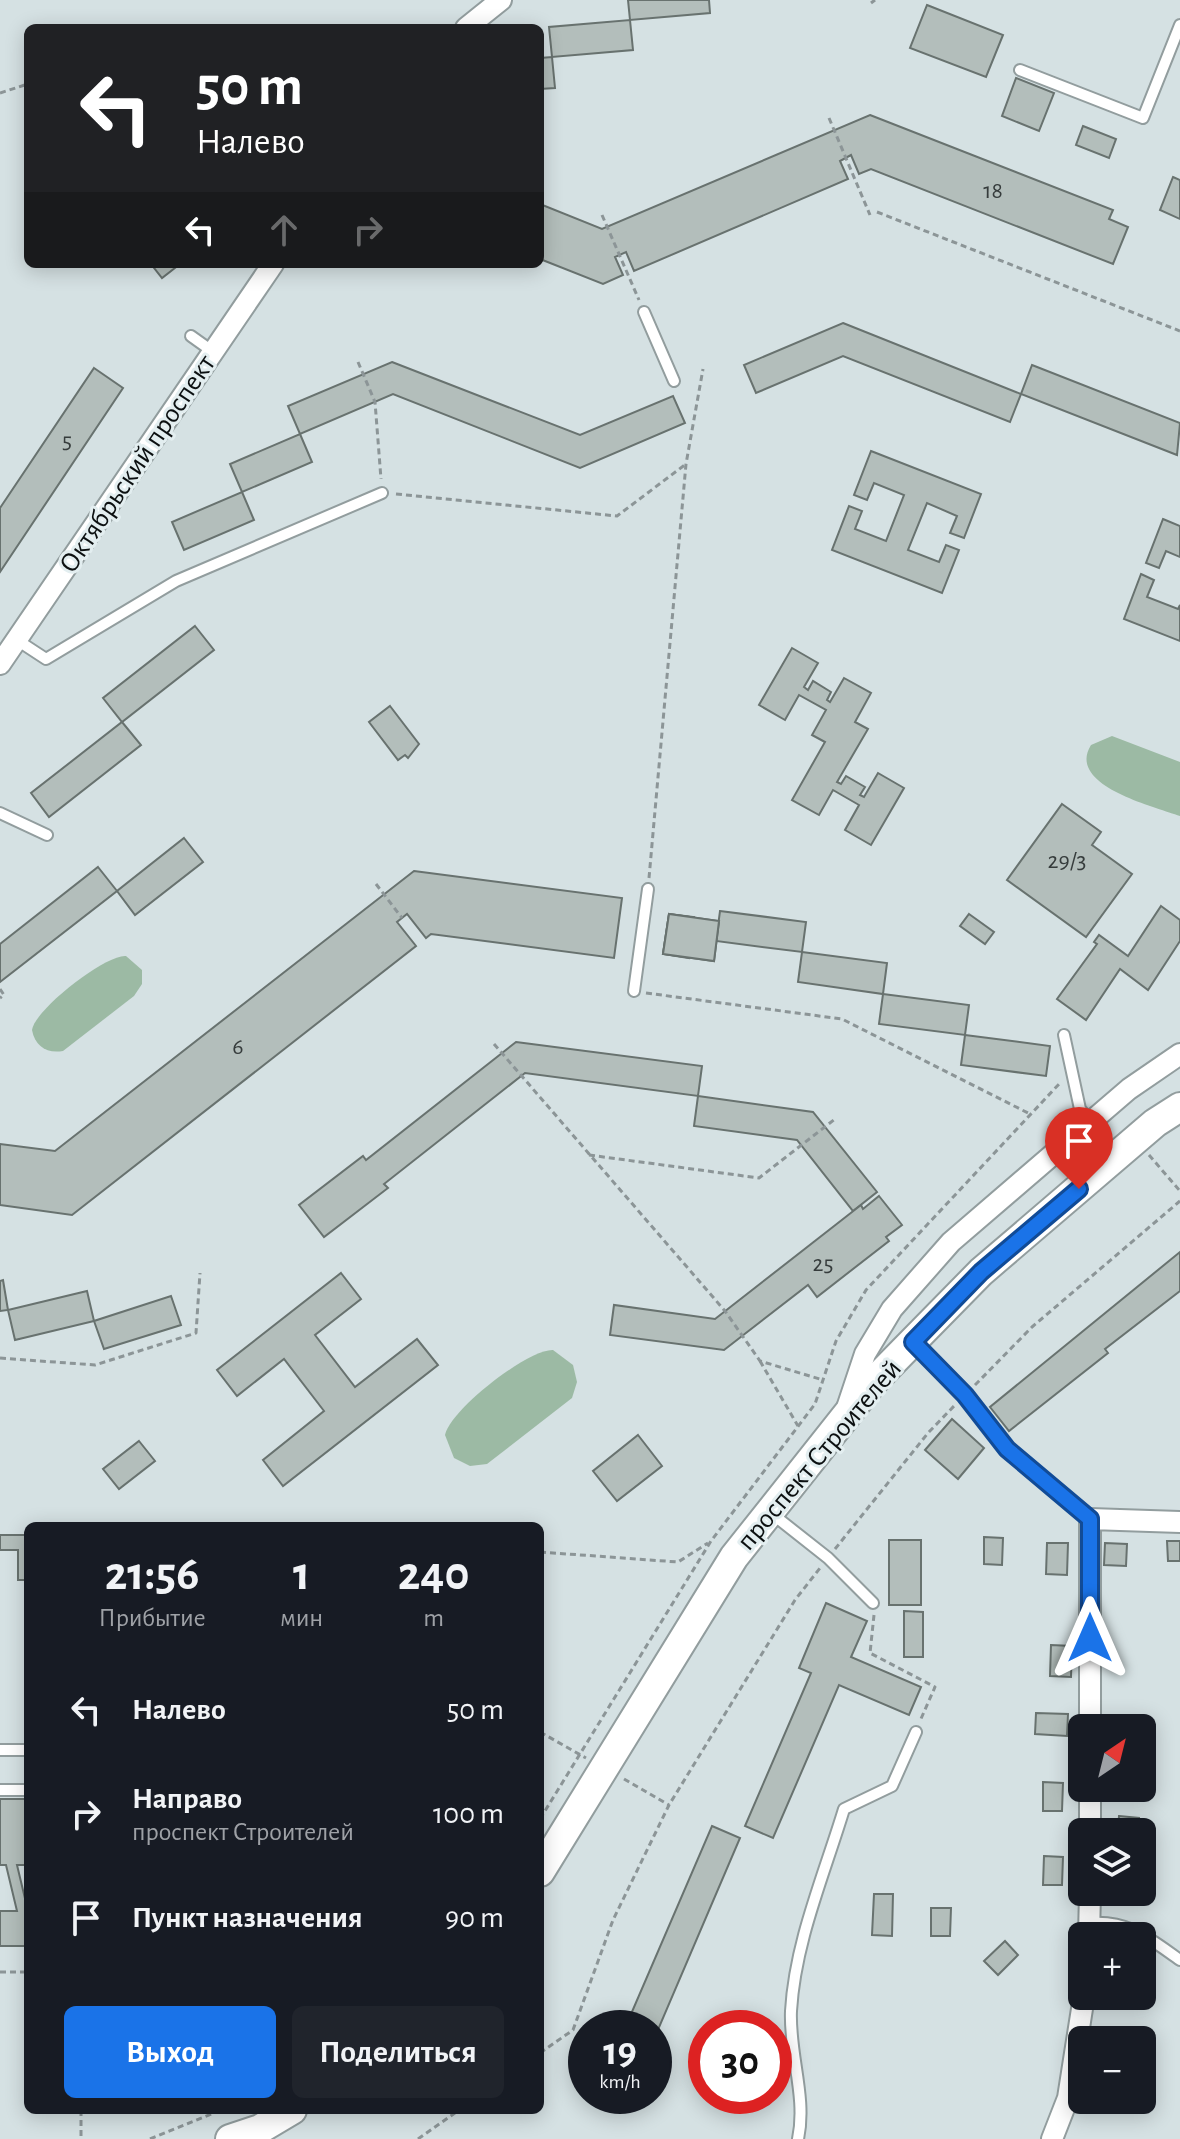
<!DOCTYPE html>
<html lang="ru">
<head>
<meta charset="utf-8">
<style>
  :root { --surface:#171b24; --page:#20242c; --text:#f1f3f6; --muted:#9ea1a6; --accent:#1a73e8 }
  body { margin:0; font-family:"Alegreya Sans",sans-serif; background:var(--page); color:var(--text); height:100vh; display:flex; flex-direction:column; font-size:30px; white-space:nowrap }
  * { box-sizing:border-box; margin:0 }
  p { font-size:26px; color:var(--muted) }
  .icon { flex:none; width:44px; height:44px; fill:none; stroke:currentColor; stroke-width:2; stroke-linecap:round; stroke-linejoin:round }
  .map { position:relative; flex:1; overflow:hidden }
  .side { position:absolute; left:24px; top:1522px; width:520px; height:592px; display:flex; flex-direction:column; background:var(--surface); border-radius:12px; box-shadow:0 4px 20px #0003 }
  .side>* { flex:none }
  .hud { position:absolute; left:24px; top:24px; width:520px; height:244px; border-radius:12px; box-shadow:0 4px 20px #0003; background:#202124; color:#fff; overflow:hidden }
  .needle { width:52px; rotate:35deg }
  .tools { position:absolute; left:1068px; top:1714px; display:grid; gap:16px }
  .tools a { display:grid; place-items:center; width:88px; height:88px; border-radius:12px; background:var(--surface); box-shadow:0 4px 20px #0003; font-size:40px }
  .speed { position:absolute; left:568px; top:2010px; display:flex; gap:16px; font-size:40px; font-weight:700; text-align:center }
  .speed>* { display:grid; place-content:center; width:104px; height:104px; border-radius:50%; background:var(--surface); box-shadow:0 4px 20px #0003; line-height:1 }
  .speed small { font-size:20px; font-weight:400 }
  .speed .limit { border:12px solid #d22; background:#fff; color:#111 }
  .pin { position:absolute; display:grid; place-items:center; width:68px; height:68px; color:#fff; margin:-82px -34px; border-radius:50% 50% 50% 0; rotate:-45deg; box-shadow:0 0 8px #0007 }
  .pin .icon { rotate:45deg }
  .me { position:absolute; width:88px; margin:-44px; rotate:0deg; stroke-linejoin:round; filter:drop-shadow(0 0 6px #0008) }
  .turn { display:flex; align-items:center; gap:28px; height:168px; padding:0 40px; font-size:36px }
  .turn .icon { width:104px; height:104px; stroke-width:2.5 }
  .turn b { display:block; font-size:56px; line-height:68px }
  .lanes { display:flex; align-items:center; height:76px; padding:0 40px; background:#0003; justify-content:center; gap:40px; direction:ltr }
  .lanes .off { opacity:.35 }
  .eta { display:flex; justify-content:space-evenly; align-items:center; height:136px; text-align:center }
  .eta b { font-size:48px; font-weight:700; line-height:56px }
  .cta { display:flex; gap:16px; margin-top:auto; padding:16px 40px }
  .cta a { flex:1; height:92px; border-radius:12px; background:var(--accent); color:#fff; font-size:32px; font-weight:700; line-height:92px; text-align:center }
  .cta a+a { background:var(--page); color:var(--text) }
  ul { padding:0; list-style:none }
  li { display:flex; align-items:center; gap:24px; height:104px; padding:0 40px }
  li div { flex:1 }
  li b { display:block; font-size:30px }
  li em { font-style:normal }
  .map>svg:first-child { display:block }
  .green { fill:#9cbaa4 }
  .building { fill:#b3bebb; stroke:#68726f; stroke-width:2 }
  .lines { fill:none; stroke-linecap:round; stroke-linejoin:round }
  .lane-casing { stroke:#929d9e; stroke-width:14 }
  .street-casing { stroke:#929d9e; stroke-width:24 }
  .secondary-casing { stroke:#929d9e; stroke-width:32 }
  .path { stroke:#8c9597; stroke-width:3; stroke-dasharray:6 4; stroke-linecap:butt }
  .lane { stroke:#fff; stroke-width:10 }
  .street { stroke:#fff; stroke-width:20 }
  .secondary { stroke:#fff; stroke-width:28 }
  .route-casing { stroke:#114b97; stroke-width:20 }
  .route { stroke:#1a73e8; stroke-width:14 }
  .labels { text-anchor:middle; stroke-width:6; stroke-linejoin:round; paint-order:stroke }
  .number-label { font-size:24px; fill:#363c3c }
  .street-label { font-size:28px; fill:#0c1011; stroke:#e3eef0 }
</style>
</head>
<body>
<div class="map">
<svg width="1180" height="2139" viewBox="0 0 1180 2139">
  <rect width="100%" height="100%" fill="#d5e1e3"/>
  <g class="green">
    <path d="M 1112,736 L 1180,762 L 1180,816 C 1152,806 1066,785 1091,745 Z"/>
    <path d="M 126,956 L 142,970 L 142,984 L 134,996 L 63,1051 C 47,1054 35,1046 32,1030 C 35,1009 106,954 126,956 Z"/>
    <path d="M 553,1350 L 573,1365 L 577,1382 L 572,1398 L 487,1464 L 470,1466 L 454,1458 L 445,1435 C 450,1410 528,1349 553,1350 Z"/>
  </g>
  <g class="building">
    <polygon points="628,0 709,0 710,13 630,20"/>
    <polygon points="927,5 1003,35 986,77 910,48"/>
    <polygon points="630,20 633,50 552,57 549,27"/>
    <polygon points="552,57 555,88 540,89 540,58"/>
    <polygon points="1016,78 1054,93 1039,131 1002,116"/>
    <polygon points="870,115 1113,210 1109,219 1128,227 1113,264 871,169 859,174 851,155 840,161 848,179 634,271 626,252 615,257 623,275 603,284 540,259 540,204 602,229"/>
    <polygon points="1083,126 1116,139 1109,158 1076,145"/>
    <polygon points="1173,177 1180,180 1180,219 1160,210"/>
    <polygon points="151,264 180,264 162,278"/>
    <polygon points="843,323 1021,394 1010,422 843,356 756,393 744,365"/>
    <polygon points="392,362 580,435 673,396 685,423 580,468 393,394 300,434 288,406"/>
    <polygon points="1032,365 1180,423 1177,455 1021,394"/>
    <polygon points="94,368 123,388 0,572 0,508"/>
    <polygon points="300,434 312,462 242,492 230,464"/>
    <polygon points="871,451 981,494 964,538 950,533 957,516 927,503 908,550 939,562 946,545 959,550 942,593 832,550 849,506 862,511 855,529 886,541 904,495 874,483 867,500 854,495"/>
    <polygon points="242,492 254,520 184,550 172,522"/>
    <polygon points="1163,519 1180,526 1180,557 1166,551 1159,568 1146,563"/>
    <polygon points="1141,574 1154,580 1147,597 1178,609 1180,605 1180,641 1124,619"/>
    <polygon points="195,626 214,650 122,722 103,698"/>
    <polygon points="792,648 818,663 804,687 808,690 813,681 831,692 827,700 830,702 844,678 871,693 855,722 868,729 837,782 841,784 846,776 865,787 860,795 864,797 878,773 904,788 871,845 845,830 859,805 833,790 819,815 792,800 825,742 812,735 826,710 799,695 785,720 759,705"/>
    <polygon points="390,706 419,744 408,758 405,755 398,760 369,722"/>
    <polygon points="122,722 141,745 49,817 31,793"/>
    <polygon points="1062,804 1101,832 1092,845 1132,874 1086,937 1007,880"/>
    <polygon points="184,838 203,862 135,915 117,891"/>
    <polygon points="98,867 117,891 0,982 0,944"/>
    <polygon points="414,871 622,898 614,958 431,934 426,938 407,914 397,922 416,946 72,1215 0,1205 0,1144 55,1151"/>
    <polygon points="1161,906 1180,920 1180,941 1148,990 1120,969 1086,1020 1057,999 1097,944 1094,942 1099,935 1128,956"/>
    <polygon points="720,911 806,922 802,952 716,941"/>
    <polygon points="669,914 719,921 714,961 663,954"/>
    <polygon points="669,914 694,917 689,958 663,954"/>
    <polygon points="669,914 719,921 714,961 663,954"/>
    <polygon points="969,914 994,932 985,944 960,926"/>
    <polygon points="802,952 887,963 883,994 798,982"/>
    <polygon points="883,994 969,1005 965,1035 879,1024"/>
    <polygon points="965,1035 1050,1046 1046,1076 961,1065"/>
    <polygon points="516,1042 702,1066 698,1096 525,1073 384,1184 388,1188 324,1237 299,1205 363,1156 366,1160"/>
    <polygon points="698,1096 813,1112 877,1192 853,1211 797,1140 694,1126"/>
    <polygon points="879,1196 902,1225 886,1237 889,1241 817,1297 808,1285 724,1350 610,1335 614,1305 715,1319 861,1205 863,1209"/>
    <polygon points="1180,1252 1180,1291 1105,1349 1108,1353 1009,1431 990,1407"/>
    <polygon points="341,1273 361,1299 315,1335 355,1387 417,1339 438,1365 283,1486 263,1460 324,1411 284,1359 237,1396 217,1370"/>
    <polygon points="3,1280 8,1310 0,1311 0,1281"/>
    <polygon points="87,1291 94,1321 15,1340 8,1310"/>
    <polygon points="171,1296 181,1325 104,1349 94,1321"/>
    <polygon points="952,1419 984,1448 958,1479 925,1450"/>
    <polygon points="638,1435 662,1466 617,1501 593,1471"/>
    <polygon points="139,1441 155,1461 119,1489 103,1469"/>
    <polygon points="0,1535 28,1535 28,1580 18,1580 18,1550 0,1550"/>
    <polygon points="984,1537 1003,1538 1002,1565 984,1564"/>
    <rect x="889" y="1540" width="32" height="65"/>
    <polygon points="1167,1541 1180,1541 1180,1561 1168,1561"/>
    <polygon points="1047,1543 1068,1543 1067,1575 1046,1574"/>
    <polygon points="1105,1543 1127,1544 1126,1566 1104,1565"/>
    <polygon points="826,1603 867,1621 851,1657 921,1687 909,1715 839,1685 773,1838 745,1826 811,1673 799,1668"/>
    <polygon points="904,1611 923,1612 923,1657 904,1657"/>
    <polygon points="1051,1645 1072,1646 1071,1677 1050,1676"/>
    <polygon points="1036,1713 1068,1714 1067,1736 1035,1734"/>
    <polygon points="1043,1782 1063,1783 1062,1811 1043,1811"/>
    <polygon points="0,1799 28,1799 28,1865 17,1865 28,1911 28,1946 0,1946 0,1911 17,1911 6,1865 0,1865"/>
    <polygon points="1119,1816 1139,1818 1138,1832 1118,1830"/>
    <polygon points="712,1826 740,1838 654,2039 654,2028 625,2028"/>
    <polygon points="1044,1856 1063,1857 1062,1885 1043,1885"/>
    <polygon points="1109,1892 1132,1892 1125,1902"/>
    <polygon points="874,1894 893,1894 892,1936 872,1935"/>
    <polygon points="931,1908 951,1908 950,1936 931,1936"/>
    <polygon points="1005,1941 1018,1955 998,1975 984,1961"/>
  </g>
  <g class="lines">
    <g class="lane-casing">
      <g id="lane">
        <polyline points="1020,70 1143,118 1180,25"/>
        <polyline points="644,312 674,381"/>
        <polyline points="191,336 212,351"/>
        <polyline points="17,640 46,659 176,581 382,493"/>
        <polyline points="0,813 47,835"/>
        <polyline points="634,991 648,889"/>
        <polyline points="1064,1035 1080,1109 1091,1122"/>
        <polyline points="914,1343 965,1395 1007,1449 1090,1519"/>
        <polyline points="771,1513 828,1558 873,1603"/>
        <polyline points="0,1750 28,1750"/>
        <polyline points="0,1790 28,1790"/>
        <path d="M 1090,1923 C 1129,1920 1150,1939 1180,1960"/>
        <path d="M 798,2139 C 807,2097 789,2054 791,2011 C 795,1942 824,1875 844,1809 L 892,1786 L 916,1732"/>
      </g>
    </g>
    <g class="street-casing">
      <g id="street">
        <polyline points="466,28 501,0"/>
        <polyline points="0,664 273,264"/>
        <polyline points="848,1405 865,1354 892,1309 951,1242 1129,1089 1180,1054"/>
        <polyline points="1090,1728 1090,1519 1180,1522"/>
        <polyline points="1090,1788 1090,1832"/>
        <polyline points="1089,1936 1090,1892"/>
        <polyline points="1052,2139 1068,2098 1084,1996"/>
      </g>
    </g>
    <g class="secondary-casing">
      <g id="secondary">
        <polyline points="540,1872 734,1557 872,1383 981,1272 1155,1123 1180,1107"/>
        <polyline points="230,2139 260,2129 292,2110"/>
      </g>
    </g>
    <g class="path">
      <polyline points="871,3 875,0"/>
      <polyline points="0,93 28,84"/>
      <polyline points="829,118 870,215"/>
      <polyline points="877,212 1180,331"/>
      <polyline points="602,215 639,300"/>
      <polyline points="358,362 375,402 381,479"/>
      <polyline points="396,494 617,516 686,464"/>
      <polyline points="649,878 686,464 703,369"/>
      <polyline points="376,884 402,918"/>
      <polyline points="0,989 4,995 0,998"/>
      <polyline points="646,993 842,1019 1030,1114"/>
      <polyline points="494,1044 725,1311 760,1361 823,1380"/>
      <polyline points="589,1155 759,1178 835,1119"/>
      <polyline points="1149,1155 1180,1191"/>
      <polyline points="0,1358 95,1365 196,1333 200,1273"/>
      <polyline points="760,1361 798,1426"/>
      <polyline points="975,1385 1032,1327 1180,1201"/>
      <polyline points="835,1549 928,1433 955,1405"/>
      <polyline points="540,1552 678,1562 708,1543"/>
      <polyline points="874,1615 870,1653 935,1687 920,1721"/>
      <polyline points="540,1732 586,1758"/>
      <polyline points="624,1779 669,1805"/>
      <polyline points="540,1819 711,1541 815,1404 836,1341 866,1290 1060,1083"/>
      <polyline points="0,1972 28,1972"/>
      <polyline points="540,2053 573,2030 613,1920 669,1805 795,1600 820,1568"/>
      <polyline points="81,2110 81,2139"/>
      <polyline points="150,2139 221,2110"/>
      <polyline points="418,2139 459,2110"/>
    </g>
    <use href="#lane" class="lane"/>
    <use href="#street" class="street"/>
    <use href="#secondary" class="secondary"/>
  </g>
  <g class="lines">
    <g class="route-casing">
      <polyline id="route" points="1079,1189 981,1272 913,1342 965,1395 1007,1449 1090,1519 1090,1638"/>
    </g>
    <use href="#route" class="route"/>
  </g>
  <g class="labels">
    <g class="number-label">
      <text x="993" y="198">18</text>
      <text x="67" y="448">5</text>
      <text x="1067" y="868">29/3</text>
      <text x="238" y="1054">6</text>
      <text x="823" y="1271">25</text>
    </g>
    <g class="street-label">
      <text transform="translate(136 463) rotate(-56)" y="10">Октябрьский проспект</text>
      <text transform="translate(818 1454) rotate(-50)" y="10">проспект Строителей</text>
    </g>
  </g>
</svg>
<div class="tools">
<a><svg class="needle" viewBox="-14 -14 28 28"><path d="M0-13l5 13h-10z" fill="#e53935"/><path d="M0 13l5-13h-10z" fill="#9ea1a6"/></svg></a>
<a><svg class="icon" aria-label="layers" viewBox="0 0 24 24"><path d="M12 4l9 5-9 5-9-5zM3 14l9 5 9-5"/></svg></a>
<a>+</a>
<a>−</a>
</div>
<div class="speed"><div>19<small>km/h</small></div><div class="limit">30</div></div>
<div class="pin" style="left:1079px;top:1189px;background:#d93025"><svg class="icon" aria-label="arrive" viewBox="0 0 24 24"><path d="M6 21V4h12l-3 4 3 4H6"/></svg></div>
<svg class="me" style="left:1090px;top:1638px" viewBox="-20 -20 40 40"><path d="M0-17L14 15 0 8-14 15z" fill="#1a73e8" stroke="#fff" stroke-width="4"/></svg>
<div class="hud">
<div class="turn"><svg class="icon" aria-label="left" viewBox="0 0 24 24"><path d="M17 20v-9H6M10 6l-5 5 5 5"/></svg><div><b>50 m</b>Налево</div></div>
<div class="lanes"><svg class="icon" aria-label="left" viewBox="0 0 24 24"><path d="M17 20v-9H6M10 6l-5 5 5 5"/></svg><svg class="icon off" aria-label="ahead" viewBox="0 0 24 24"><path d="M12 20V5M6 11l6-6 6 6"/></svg><svg class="icon off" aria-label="right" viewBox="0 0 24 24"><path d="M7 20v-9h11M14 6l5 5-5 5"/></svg></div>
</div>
<section class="side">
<div class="eta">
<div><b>21:56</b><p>Прибытие</p></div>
<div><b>1</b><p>мин</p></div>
<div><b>240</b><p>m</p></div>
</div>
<ul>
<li><svg class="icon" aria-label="left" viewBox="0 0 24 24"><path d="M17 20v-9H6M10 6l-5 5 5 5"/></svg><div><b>Налево</b></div><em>50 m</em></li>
<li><svg class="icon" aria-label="right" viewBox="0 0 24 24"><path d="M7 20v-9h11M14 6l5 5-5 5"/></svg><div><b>Направо</b><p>проспект Строителей</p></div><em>100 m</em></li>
<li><svg class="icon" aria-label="arrive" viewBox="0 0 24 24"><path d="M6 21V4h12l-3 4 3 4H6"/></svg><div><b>Пункт назначения</b></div><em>90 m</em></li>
</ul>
<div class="cta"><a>Выход</a><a>Поделиться</a></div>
</section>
</div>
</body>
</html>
